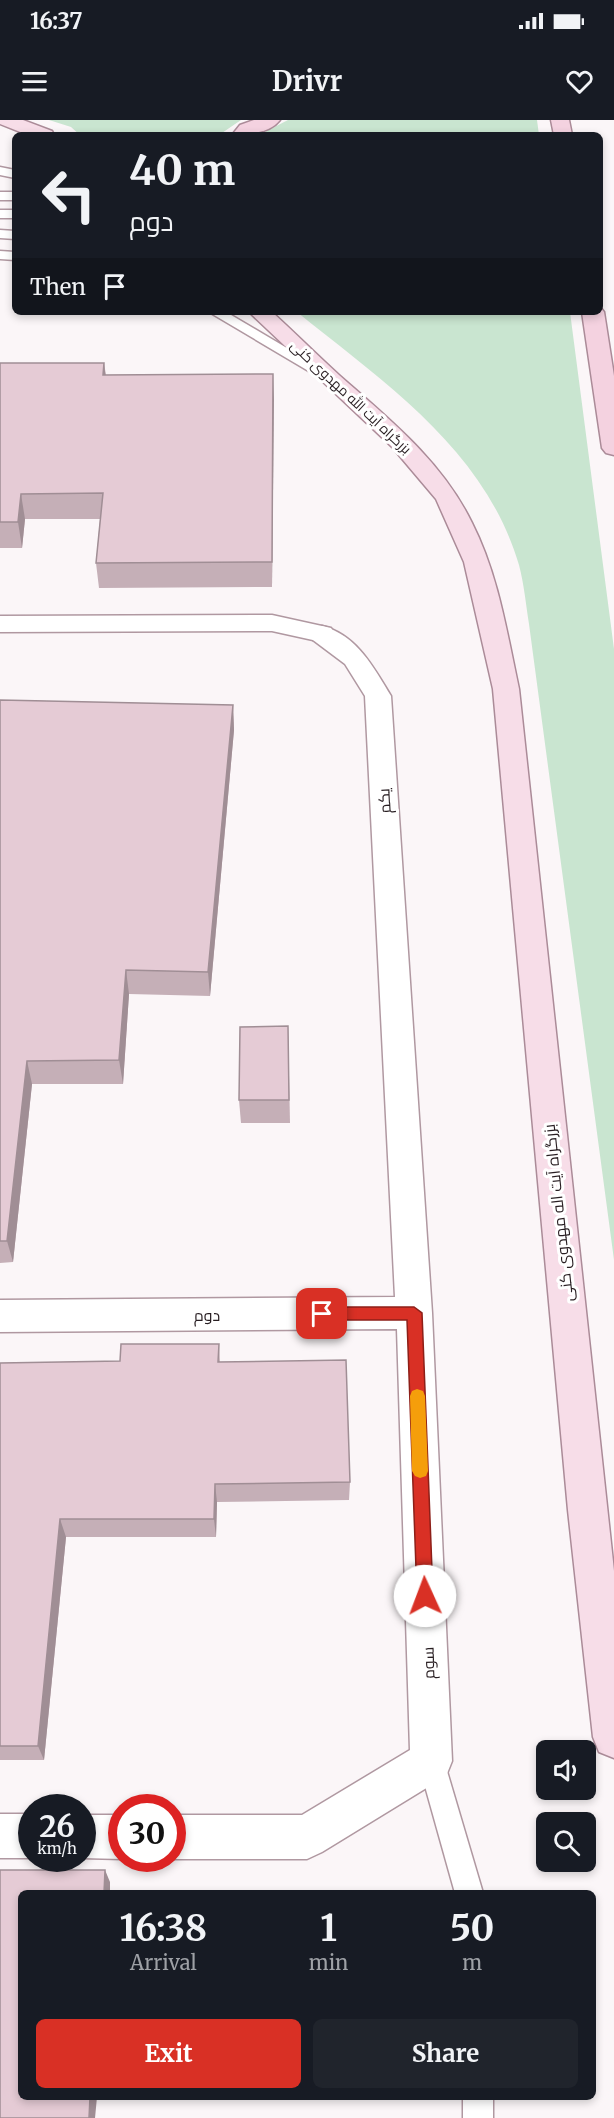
<!DOCTYPE html>
<html lang="en">
<head>
<meta charset="utf-8">
<style>
  :root { --surface:#171b24; --page:#20242c; --text:#f1f3f6; --muted:#9ea1a6; --accent:#d93025 }
  body { margin:0; font-family:Merriweather,Cairo,serif; background:var(--page); color:var(--text); height:100vh; display:flex; flex-direction:column; font-size:22px; white-space:nowrap }
  * { box-sizing:border-box; margin:0 }
  p { font-size:20px; color:var(--muted) }
  .icon { flex:none; width:33px; height:33px; fill:none; stroke:currentColor; stroke-width:2; stroke-linecap:round; stroke-linejoin:round }
  .map { position:relative; flex:1; overflow:hidden }
  .details { position:absolute; left:18px; top:1770px; width:578px; height:210px; display:flex; flex-direction:column; background:var(--surface); border-radius:9px; box-shadow:0 3px 9px #0003 }
  .details>* { flex:none }
  .hud { position:absolute; left:12px; top:12px; width:591px; height:183px; border-radius:9px; box-shadow:0 3px 9px #0003; background:#171b24; color:var(--text); overflow:hidden }
  .fabs { position:absolute; left:536px; top:1620px; display:grid; gap:12px }
  .fabs a { display:grid; place-items:center; width:60px; height:60px; border-radius:9px; background:var(--surface); box-shadow:0 3px 9px #0003; font-size:30px }
  .speed { position:absolute; left:18px; top:1674px; display:flex; gap:12px; font-size:30px; font-weight:700; text-align:center }
  .speed>* { display:grid; place-content:center; width:78px; height:78px; border-radius:50%; background:var(--surface); box-shadow:0 3px 9px #0003; line-height:1 }
  .speed small { font-size:15px; font-weight:400 }
  .speed .limit { border:9px solid #d22; background:#fff; color:#111 }
  .pin { position:absolute; display:grid; place-items:center; width:51px; height:51px; color:#fff; margin:-26px; border-radius:12px; box-shadow:0 3px 9px #0006 }
  .me { position:absolute; width:66px; margin:-33px; rotate:358deg; stroke-linejoin:round; filter:drop-shadow(0 0 4px #0008) }
  .turn { display:flex; align-items:center; gap:21px; height:126px; padding:0 18px; font-size:27px }
  .turn .icon { width:78px; height:78px; stroke-width:2.5 }
  .turn b { display:block; font-size:42px; line-height:51px }
  .then { display:flex; align-items:center; height:57px; padding:0 18px; background:#0003; gap:12px; font-size:22px }
  .eta { display:flex; justify-content:space-evenly; align-items:center; height:102px; text-align:center }
  .eta b { font-size:36px; font-weight:700; line-height:42px }
  .action { display:flex; gap:12px; margin-top:auto; padding:12px 18px }
  .action a { flex:1; height:69px; border-radius:9px; background:var(--accent); color:#fff; font-size:24px; font-weight:700; line-height:69px; text-align:center }
  .action a+a { background:var(--page); color:var(--text) }
  .status { display:flex; justify-content:space-between; align-items:center; height:42px; padding:0 30px; background:var(--surface); direction:ltr }
  .status svg { height:16px; fill:currentColor }
  header { display:flex; justify-content:space-between; align-items:center; height:78px; padding:0 18px; background:var(--surface); font-size:27px; font-weight:700 }
  .map>svg:first-child { display:block }
  .green { fill:#c9e5d0 }
  .lines { fill:none; stroke-linecap:round; stroke-linejoin:round }
  .service-casing { stroke:#b098a1; stroke-width:3 }
  .minor-casing { stroke:#b098a1; stroke-width:3 }
  .tertiary-casing { stroke:#b098a1; stroke-width:3 }
  .primary-casing { stroke:#ab8b98; stroke-width:3 }
  .trunk-casing { stroke:#ab8b98; stroke-width:3 }
  .service { fill:#fff; fill-rule:evenodd }
  .minor { fill:#fff; fill-rule:evenodd }
  .tertiary { fill:#fff; fill-rule:evenodd }
  .primary { fill:#f7dde8; fill-rule:evenodd }
  .trunk { fill:#f4d2e0; fill-rule:evenodd }
  .wall { fill:#c5afb7 }
  .shaded-wall { fill:#a08e95 }
  .building { fill:#e5cbd5; stroke:#a08e95; stroke-width:1.5 }
  .route { fill:#d93025; stroke:#8d1f18; stroke-width:1.5 }
  .slow { fill:#f59e0b }
  .labels { text-anchor:middle; stroke-width:6; stroke-linejoin:round; paint-order:stroke }
  .far-street-label { font-size:14px; fill:#281e22; stroke:#fff }
  .street-label { font-size:16px; fill:#281e22; stroke:#fff }
</style>
</head>
<body>
<div class="status"><b>16:37</b><svg viewBox="0 0 49 12"><path d="M0 12V9h3v3zM5 12V6h3v6zM10 12V3h3v9zM15 12V0h3v12zM26 1h20v11H26zM47 4h2v5h-2z"/></svg></div>
<header><svg class="icon" aria-label="menu" viewBox="0 0 24 24"><path d="M4 6h16M4 12h16M4 18h16"/></svg>Drivr<svg class="icon" aria-label="heart" viewBox="0 0 24 24"><path d="M12 20l-8-8c-3-5 5-10 8-4 3-6 11-1 8 4z"/></svg></header>
<div class="map">
<svg width="614" height="1998" viewBox="0 0 614 1998">
  <rect width="100%" height="100%" fill="#fbf6f8"/>
  <g class="green">
    <polygon points="49,0 241,0 219,15 80,15 71,7"/>
    <polygon points="288,0 537,0 539,15 259,15"/>
    <path d="M 297,192 L 570,192 L 614,529 L 614,1140 L 529,504 C 526,485 524,464 519,445 C 485,330 386,264 297,192 Z"/>
  </g>
  <g class="lines">
    <g class="service-casing">
      <g id="service">
        <polygon points="0,47 15,50 15,58 0,55"/>
        <rect x="0" y="72" width="15" height="8"/>
        <rect x="0" y="90" width="15" height="8"/>
        <polygon points="0,110 15,111 15,119 0,118"/>
        <polygon points="0,131 15,132 15,140 0,139"/>
        <polygon points="209,192 226,192 334,256 332,259 322,259"/>
        <polygon points="431,1628 441,1631 444,1641 483,1773 455,1773 418,1641 421,1631"/>
        <rect x="463" y="1977" width="30" height="21"/>
      </g>
    </g>
    <g class="minor-casing">
      <g id="minor">
        <path d="M 322,506 C 357,515 374,548 391,576 L 432,1193 L 452,1641 L 446,1656 L 322,1732 L 307,1739 L 172,1739 L 172,1695 L 302,1695 L 410,1630 L 397,1209 L 0,1212 L 0,1180 L 395,1177 L 365,576 L 345,544 L 313,520 L 309,514 L 313,508 Z"/>
        <rect x="0" y="1694" width="32" height="44"/>
        <polygon points="82,1695 122,1695 122,1739 82,1738"/>
      </g>
    </g>
    <g class="tertiary-casing">
      <polygon id="tertiary" points="272,495 331,508 335,514 331,520 322,522 272,511 0,512 0,496"/>
    </g>
    <g class="primary-casing">
      <g id="primary">
        <polygon points="0,0 23,0 52,11 54,15 28,15 0,4"/>
        <path d="M 249,192 L 272,192 C 295,213 316,234 339,255 C 389,299 442,341 472,403 C 498,454 507,513 519,569 L 614,1451 L 614,1638 L 599,1632 L 593,1617 L 568,1390 L 493,569 L 464,442 L 436,379 L 392,327 Z"/>
      </g>
    </g>
    <g class="trunk-casing">
      <g id="trunk">
        <path d="M 254,0 L 280,0 C 270,13 247,15 232,15 L 240,5 Z"/>
        <polygon points="551,0 569,0 572,15 554,15"/>
        <polygon points="600,187 604,192 614,256 614,335 606,333 602,328 582,192 600,192"/>
      </g>
    </g>
    <use href="#service" class="service"/>
    <use href="#minor" class="minor"/>
    <use href="#tertiary" class="tertiary"/>
    <use href="#primary" class="primary"/>
    <use href="#trunk" class="trunk"/>
  </g>
  <g class="wall">
    <polygon points="0,243 104,243 106,255 273,254 272,467 99,468 96,443 100,399 25,399 22,428 0,428"/>
    <polygon points="0,580 233,585 234,610 210,876 129,874 123,964 32,964 13,1142 0,1143"/>
    <polygon points="288,906 290,1003 241,1003 239,980"/>
    <polygon points="219,1224 220,1242 350,1362 349,1380 217,1382 216,1417 66,1417 44,1640 0,1640 0,1243 120,1241"/>
  </g>
  <g class="shaded-wall">
    <polygon points="104,243 107,268 103,255"/>
    <polygon points="273,254 274,279 272,467 272,442"/>
    <polygon points="21,374 25,399 22,428 18,402"/>
    <polygon points="233,585 234,610 210,876 208,852"/>
    <polygon points="126,850 129,874 123,964 119,940"/>
    <polygon points="27,941 32,964 13,1142 7,1121"/>
    <polygon points="215,1364 217,1382 216,1417 214,1399"/>
    <polygon points="60,1399 66,1417 44,1640 38,1626"/>
    <polygon points="105,1750 110,1762 110,1773 104,1773"/>
    <polygon points="90,1977 97,1977 95,1998 89,1998"/>
  </g>
  <g class="building">
    <polygon points="0,243 104,243 103,255 273,254 272,442 96,443 103,373 21,374 18,402 0,402"/>
    <polygon points="0,580 233,585 208,852 126,850 119,940 27,941 7,1121 0,1121"/>
    <polygon points="288,906 289,980 239,980 240,907"/>
    <polygon points="121,1224 219,1224 218,1242 346,1240 350,1362 215,1364 214,1399 60,1399 38,1626 0,1626 0,1243 120,1241"/>
    <polygon points="0,1750 105,1750 104,1773 21,1773 21,1977 90,1977 89,1998 0,1998"/>
  </g>
  <polygon class="route" points="322,1187 414,1187 422,1193 433,1476 431,1482 425,1484 419,1482 417,1476 407,1200 322,1200 315,1194"/>
  <polygon class="slow" points="417,1269 423,1271 425,1276 428,1351 426,1356 420,1358 415,1356 412,1351 410,1276 412,1271"/>
  <g class="labels">
    <g class="far-street-label">
      <text transform="translate(351 277) rotate(43)" y="5">بزرگراه آیت الله مهدوی کنی</text>
    </g>
    <g class="street-label">
      <text transform="translate(384 681) rotate(-93)" y="6">یکم</text>
      <text transform="translate(558 1093) rotate(-96)" y="6">بزرگراه آیت اله مهدوی کنی</text>
      <text x="207" y="1201">دوم</text>
      <text transform="translate(428 1543) rotate(-92)" y="6">سوم</text>
    </g>
  </g>
</svg>
<div class="fabs">
<a><svg class="icon" aria-label="sound" viewBox="0 0 24 24"><path d="M4 9h4l5-4v14l-5-4H4zM17 9q2 3 0 6"/></svg></a>
<a><svg class="icon" aria-label="search" viewBox="0 0 24 24"><circle cx="10" cy="10" r="6"/><path d="M15 15l6 6"/></svg></a>
</div>
<div class="speed"><div>26<small>km/h</small></div><div class="limit">30</div></div>
<div class="pin" style="left:322px;top:1194px;background:#d93025"><svg class="icon" aria-label="arrive" viewBox="0 0 24 24"><path d="M6 21V4h12l-3 4 3 4H6"/></svg></div>
<svg class="me" style="left:425px;top:1476px" viewBox="-20 -20 40 40"><circle r="19" fill="#fff"/><path d="M0-13L10 11 0 6-10 11z" fill="#d93025"/></svg>
<div class="hud">
<div class="turn"><svg class="icon" aria-label="left" viewBox="0 0 24 24"><path d="M17 20v-9H6M10 6l-5 5 5 5"/></svg><div><b>40 m</b>دوم</div></div>
<div class="then">Then<svg class="icon" aria-label="arrive" viewBox="0 0 24 24"><path d="M6 21V4h12l-3 4 3 4H6"/></svg></div>
</div>
<section class="details">
<div class="eta">
<div><b>16:38</b><p>Arrival</p></div>
<div><b>1</b><p>min</p></div>
<div><b>50</b><p>m</p></div>
</div>
<div class="action"><a>Exit</a><a>Share</a></div>
</section>
</div>
</body>
</html>
